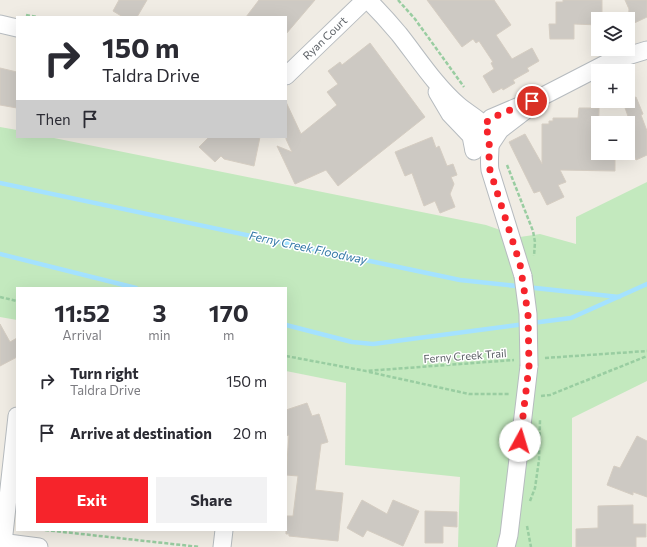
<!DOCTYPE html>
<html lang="en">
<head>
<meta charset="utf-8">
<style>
  :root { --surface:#fff; --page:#f2f2f3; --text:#2b2b33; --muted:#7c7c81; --accent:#f6242b }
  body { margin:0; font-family:Commissioner,sans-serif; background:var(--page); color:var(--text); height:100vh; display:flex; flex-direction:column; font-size:15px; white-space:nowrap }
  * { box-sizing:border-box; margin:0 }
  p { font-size:13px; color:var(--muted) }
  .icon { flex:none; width:22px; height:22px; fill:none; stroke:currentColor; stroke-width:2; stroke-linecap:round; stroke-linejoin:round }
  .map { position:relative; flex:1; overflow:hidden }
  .sheet { position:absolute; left:16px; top:287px; width:271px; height:244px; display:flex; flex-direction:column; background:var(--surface); border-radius:0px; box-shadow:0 4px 16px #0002 }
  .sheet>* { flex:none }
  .hud { position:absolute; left:16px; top:16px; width:271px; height:122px; border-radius:0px; box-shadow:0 4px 16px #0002; background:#fff; color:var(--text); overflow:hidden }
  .tools { position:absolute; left:591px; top:12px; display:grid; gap:8px }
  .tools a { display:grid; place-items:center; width:44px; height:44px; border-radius:0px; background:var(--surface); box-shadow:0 4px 16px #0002; font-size:20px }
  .pin { position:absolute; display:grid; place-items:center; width:34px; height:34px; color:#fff; margin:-17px; border:2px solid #fff; border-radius:50%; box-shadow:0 1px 4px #0007 }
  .me { position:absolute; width:44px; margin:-22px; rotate:6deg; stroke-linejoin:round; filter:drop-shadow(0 0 3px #0008) }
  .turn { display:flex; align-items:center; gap:14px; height:84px; padding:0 20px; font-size:18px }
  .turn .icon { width:52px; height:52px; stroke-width:2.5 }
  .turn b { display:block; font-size:28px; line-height:34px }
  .then { display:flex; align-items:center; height:38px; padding:0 20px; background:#0003; gap:8px; font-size:15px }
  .eta { display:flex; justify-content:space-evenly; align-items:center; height:68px; text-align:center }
  .eta b { font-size:24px; font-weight:700; line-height:28px }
  .button { display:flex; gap:8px; margin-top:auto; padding:8px 20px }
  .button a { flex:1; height:46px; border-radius:0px; background:var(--accent); color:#fff; font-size:16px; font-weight:700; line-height:46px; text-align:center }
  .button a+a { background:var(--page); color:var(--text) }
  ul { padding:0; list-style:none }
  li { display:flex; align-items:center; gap:12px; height:52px; padding:0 20px }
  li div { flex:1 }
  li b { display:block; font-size:15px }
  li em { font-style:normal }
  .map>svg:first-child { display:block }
  .green { fill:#c3e9be }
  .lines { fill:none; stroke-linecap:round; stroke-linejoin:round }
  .stream { stroke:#a4e2ff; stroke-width:4.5 }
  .building { fill:#cdc9c3; stroke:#d5cdc2 }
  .street-casing { stroke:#b6bbbf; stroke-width:19 }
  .path { stroke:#99cda1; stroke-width:2.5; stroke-dasharray:4 2; stroke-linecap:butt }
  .street { stroke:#fff; stroke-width:17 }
  .street-bridge-casing { stroke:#b6bbbf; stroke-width:19; stroke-linecap:butt }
  .street-bridge { stroke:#fff; stroke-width:17 }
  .route { stroke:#f6242b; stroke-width:7; stroke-dasharray:0 12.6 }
  .labels { text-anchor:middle; stroke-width:3; stroke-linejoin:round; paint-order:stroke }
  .street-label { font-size:11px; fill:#5c6166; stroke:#fff }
  .water-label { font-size:12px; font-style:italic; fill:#3479a7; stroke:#fff }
</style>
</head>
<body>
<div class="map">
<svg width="647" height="547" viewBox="0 0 647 547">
  <rect width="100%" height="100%" fill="#f0ece4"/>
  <polygon class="green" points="0,127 17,130 17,137 49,137 486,225 520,237 540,234 576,244 576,217 647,182 647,381 572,418 572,547 458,547 460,477 345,465 346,383 286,371 286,288 17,288 17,320 0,317"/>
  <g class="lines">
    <g class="stream">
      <polyline points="0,183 460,280 619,297"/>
      <polyline points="0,254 136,288"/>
      <polyline points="532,323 571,318 647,284"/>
      <polyline points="286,325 352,342 373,344 525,324"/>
    </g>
  </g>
  <g class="building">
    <polygon points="119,0 147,0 137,17 123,17 113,11"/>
    <polygon points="259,0 315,0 286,34 286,17 246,17"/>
    <polygon points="427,0 494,0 511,25 496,35 512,59 532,48 539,61 527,68 529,71 513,80 515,83 503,90 502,88 493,93 483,76 494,69 491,63 493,62 479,41 476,43 473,39 462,47"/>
    <polygon points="563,0 602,0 602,16 599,15 598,25 574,24 574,39 550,39 549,24 556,24 556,2 563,2"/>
    <polygon points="625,0 647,0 647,17 628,26 629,9"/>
    <polygon points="370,43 425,117 338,186 326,170 295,184 277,146 292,152 286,139 286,102 301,134 337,105 327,92 338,84 328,71 340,62 342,65"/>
    <polygon points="0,68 17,72 17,108 0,105"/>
    <polygon points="636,97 643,114 641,115 647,131 647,155 636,160 628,141 628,122 630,122 623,102"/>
    <polygon points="579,108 599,108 598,153 615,153 615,171 560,170 566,182 558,185 564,197 547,205 540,191 534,193 509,142 525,134 542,164 542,124 549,124 549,121 553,121 553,118 578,118"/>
    <polygon points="209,137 260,137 254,166 224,159 221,156 215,162 199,147"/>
    <polygon points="432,137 436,148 439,146 447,166 453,164 457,175 451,177 454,184 450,194 455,207 440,213 435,201 424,206 412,173 405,176 395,152"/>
    <polygon points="0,324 10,342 17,338 17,357 0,366"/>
    <polygon points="307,403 312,416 319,414 328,442 321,444 315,490 343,493 338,541 289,536 289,534 286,534 286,516 293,516 298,476 286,475 289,435 286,436 286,410"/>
    <polygon points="637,436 647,441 647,497 633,492 633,495 607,485 614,466 620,468"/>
    <polygon points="362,500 387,514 393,500 419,511 403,546 367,530 363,537 347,528"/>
    <polygon points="633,505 633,524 646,524 646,537 636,537 636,547 576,547 576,529 598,528 598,506"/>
    <polygon points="425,511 457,512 457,527 443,526 443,543 425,543"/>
  </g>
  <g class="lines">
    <g class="street-casing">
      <g id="street">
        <path d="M 368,0 C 379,11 389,22 399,34 C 418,58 435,85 458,105 C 468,114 483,120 489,133 C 492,143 488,158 490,170 L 523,276"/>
        <polyline points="0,24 17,28"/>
        <polyline points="286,76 365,0"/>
        <polyline points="437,92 450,114 471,136 474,151"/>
        <polyline points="490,145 500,130 526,110"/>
        <polyline points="474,150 478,132 491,118 545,95 611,61 647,50"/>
        <polyline points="0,542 39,547"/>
        <polyline points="3,543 17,416"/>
        <polyline points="222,547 224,530"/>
        <polyline points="506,547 509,535 529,366"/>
      </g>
    </g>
    <g class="path">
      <polyline points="398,0 415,19 464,87"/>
      <polyline points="26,15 37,17"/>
      <polyline points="507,165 533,231 535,242 534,256"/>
      <polyline points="0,297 17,301"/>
      <polyline points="286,356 366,371 514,360"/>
      <polyline points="545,358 647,351"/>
      <polyline points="369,372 469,394 510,394"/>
      <polyline points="541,396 550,395 647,356"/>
      <polyline points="530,501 535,488 539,460 540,420"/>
      <polyline points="527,526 531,547"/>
      <polyline points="45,530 200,547"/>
    </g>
    <use href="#street" class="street"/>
    <g class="street-bridge-casing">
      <polyline id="street-bridge" points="523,276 528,314 529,366"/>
    </g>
    <use href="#street-bridge" class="street-bridge"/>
  </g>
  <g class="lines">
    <path class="route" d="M 520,441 L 529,366 L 528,314 L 520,264 L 490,170 C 487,154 493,139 484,125 L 491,118 L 532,101"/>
  </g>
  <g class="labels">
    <g class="street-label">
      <text transform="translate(325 38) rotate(-44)" y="4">Ryan Court</text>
      <text transform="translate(465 356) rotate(-4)" y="4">Ferny Creek Trail</text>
    </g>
    <g class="water-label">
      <text transform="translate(308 248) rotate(12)" y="4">Ferny Creek Floodway</text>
    </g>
  </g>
</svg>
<div class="tools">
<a><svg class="icon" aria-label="layers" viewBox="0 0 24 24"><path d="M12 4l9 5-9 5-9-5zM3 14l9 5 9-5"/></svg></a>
<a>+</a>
<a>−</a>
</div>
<div class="pin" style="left:532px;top:101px;background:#d93025"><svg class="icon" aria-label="arrive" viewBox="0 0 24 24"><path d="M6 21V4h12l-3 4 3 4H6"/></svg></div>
<svg class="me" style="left:520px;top:441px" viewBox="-20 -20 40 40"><circle r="19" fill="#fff"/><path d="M0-13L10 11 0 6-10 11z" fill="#f6242b"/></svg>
<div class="hud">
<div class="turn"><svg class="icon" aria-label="right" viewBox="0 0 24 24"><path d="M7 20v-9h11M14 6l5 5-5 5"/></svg><div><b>150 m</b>Taldra Drive</div></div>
<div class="then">Then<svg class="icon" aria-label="arrive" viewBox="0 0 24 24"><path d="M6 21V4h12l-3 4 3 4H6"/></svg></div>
</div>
<section class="sheet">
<div class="eta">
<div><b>11:52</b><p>Arrival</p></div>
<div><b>3</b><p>min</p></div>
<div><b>170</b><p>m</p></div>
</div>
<ul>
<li><svg class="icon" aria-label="right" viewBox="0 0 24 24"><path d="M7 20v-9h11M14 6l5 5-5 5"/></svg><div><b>Turn right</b><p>Taldra Drive</p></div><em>150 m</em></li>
<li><svg class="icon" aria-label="arrive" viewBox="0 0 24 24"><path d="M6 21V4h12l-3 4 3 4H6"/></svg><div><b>Arrive at destination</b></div><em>20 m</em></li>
</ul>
<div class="button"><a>Exit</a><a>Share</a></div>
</section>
</div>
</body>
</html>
